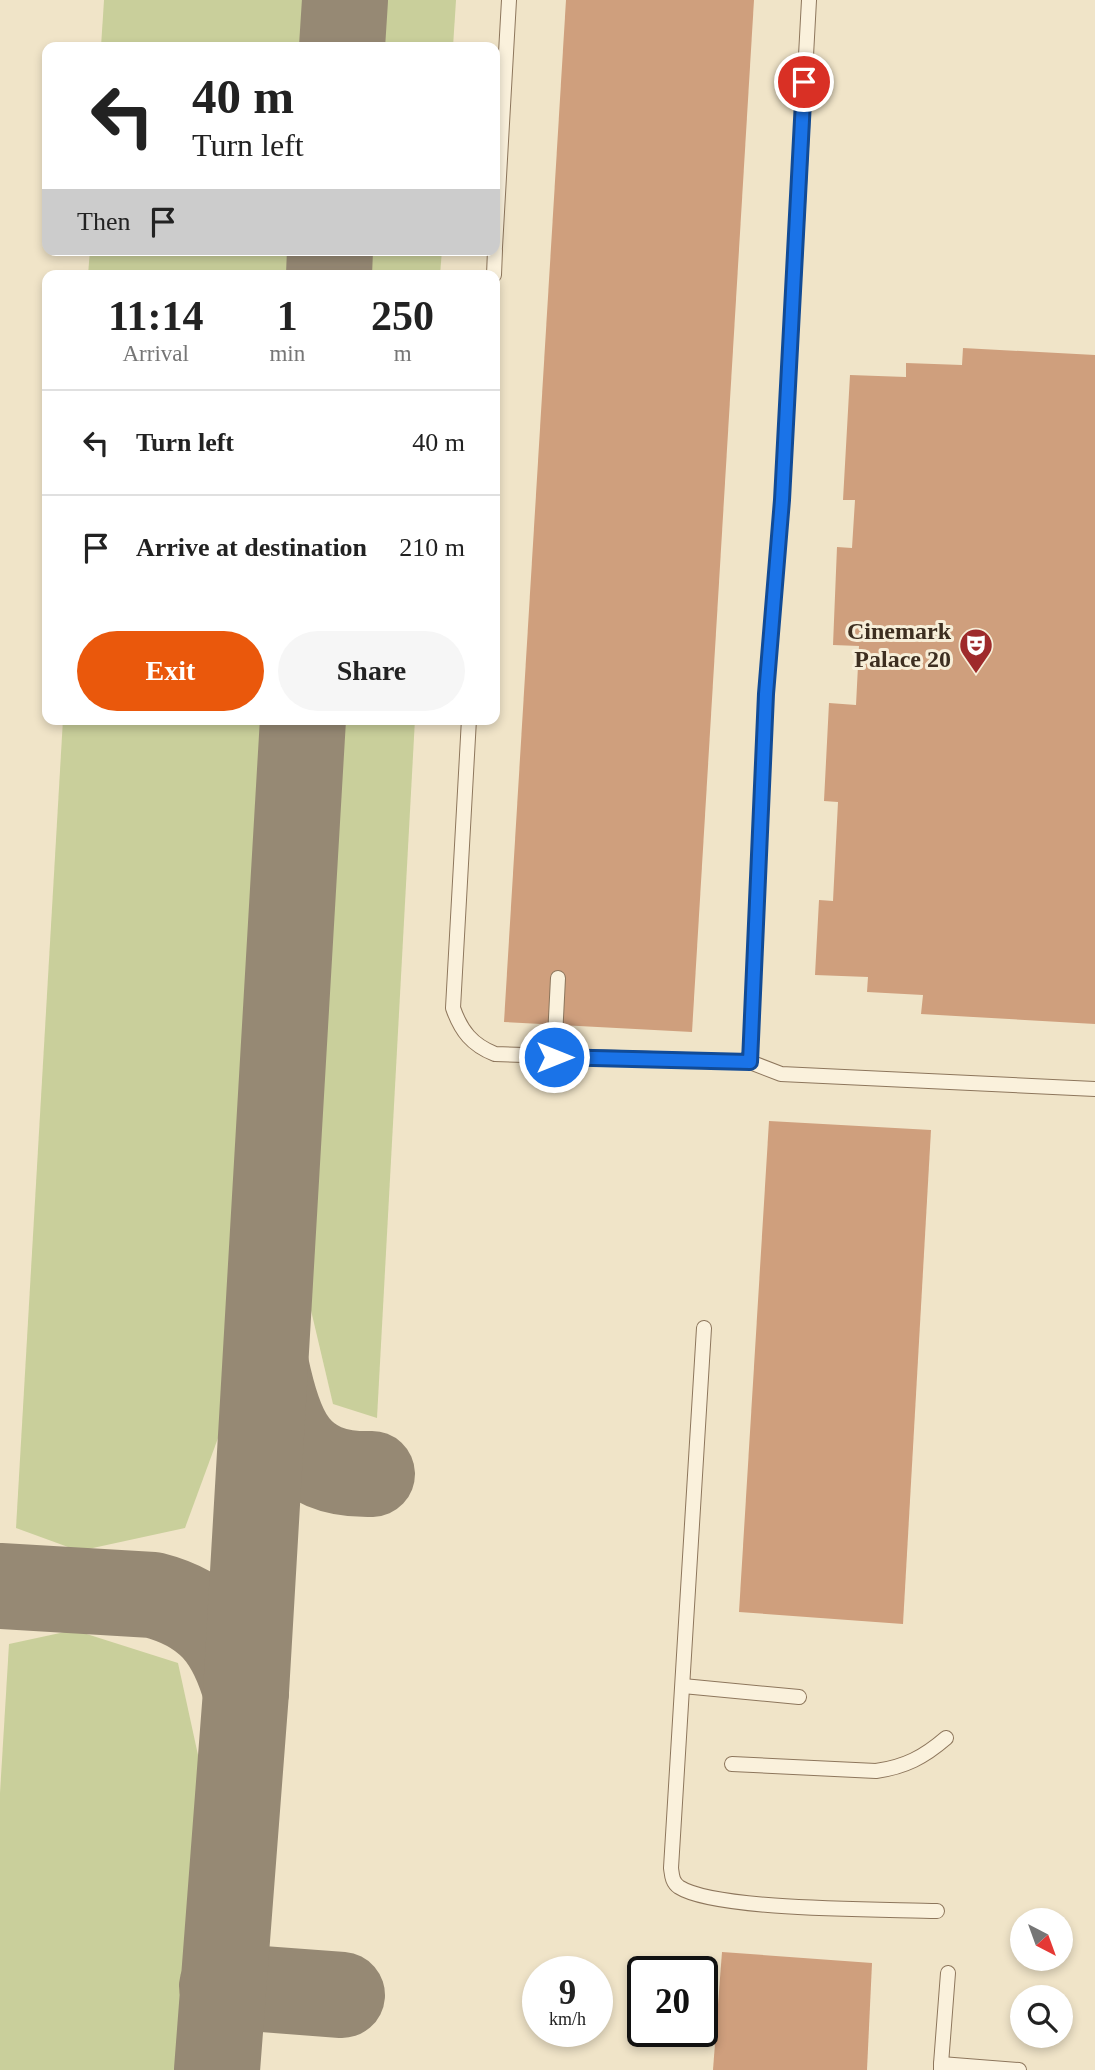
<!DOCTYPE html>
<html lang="en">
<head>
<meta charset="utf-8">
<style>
  :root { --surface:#fff; --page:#f6f6f6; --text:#222; --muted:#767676; --line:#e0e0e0; --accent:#ea580c }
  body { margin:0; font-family:"Times New Roman",serif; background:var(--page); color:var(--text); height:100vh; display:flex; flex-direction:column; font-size:26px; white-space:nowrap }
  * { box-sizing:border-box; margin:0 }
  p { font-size:23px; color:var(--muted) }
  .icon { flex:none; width:38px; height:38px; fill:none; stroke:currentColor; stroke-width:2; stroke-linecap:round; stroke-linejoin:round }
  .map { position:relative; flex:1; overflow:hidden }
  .drawer { position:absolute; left:42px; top:270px; width:458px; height:455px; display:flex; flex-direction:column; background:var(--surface); border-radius:14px; box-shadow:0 4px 10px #0003 }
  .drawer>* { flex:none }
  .banner { position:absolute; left:42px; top:42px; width:458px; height:214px; border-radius:14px; box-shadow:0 4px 10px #0003; background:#fff; color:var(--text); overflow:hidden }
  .needle { width:46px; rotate:139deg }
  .fabs { position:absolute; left:1010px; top:1908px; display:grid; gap:14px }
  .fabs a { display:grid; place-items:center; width:63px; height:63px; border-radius:50%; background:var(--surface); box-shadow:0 4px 10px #0003; font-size:35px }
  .speed { position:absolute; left:522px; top:1956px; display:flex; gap:14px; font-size:35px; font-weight:700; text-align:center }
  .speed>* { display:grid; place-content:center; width:91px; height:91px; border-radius:50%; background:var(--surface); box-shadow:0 4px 10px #0003; line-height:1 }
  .speed small { font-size:18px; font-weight:400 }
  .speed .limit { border:4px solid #111; border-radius:10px; background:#fff; color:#111 }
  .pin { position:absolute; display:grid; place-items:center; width:60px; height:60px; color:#fff; margin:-30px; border:4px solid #fff; border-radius:50%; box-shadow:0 2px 7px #0007 }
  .me { position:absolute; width:77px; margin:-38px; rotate:90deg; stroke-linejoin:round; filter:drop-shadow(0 0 5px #0008) }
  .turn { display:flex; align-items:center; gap:24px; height:147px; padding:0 35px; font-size:32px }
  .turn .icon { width:91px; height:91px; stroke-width:2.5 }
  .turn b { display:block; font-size:49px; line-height:60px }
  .then { display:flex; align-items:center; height:66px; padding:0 35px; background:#0003; gap:14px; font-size:26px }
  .eta { display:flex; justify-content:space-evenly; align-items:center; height:119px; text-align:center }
  .eta b { font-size:42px; font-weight:700; line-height:49px }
  .action { display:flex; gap:14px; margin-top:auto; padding:14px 35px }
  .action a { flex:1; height:80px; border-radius:42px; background:var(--accent); color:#fff; font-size:28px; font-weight:700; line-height:80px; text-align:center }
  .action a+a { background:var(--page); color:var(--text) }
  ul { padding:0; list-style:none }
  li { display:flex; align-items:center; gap:21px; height:105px; padding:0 35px; border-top:2px solid var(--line) }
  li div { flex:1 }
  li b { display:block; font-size:26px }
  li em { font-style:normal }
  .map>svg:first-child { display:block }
  .green { fill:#c9cf9b }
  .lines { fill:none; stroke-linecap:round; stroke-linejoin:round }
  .taxiway { stroke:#968974; stroke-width:86 }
  .building { fill:#cf9f7d }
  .service-casing { stroke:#8d765c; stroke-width:16 }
  .service { stroke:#faf1dc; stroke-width:14 }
  .route-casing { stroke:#114b97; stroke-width:18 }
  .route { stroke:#1a73e8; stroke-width:12 }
  .labels { text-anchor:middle; stroke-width:6; stroke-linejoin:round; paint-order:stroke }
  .poi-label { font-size:24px; font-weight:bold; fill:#3d2e20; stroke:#f7eed8; text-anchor:end }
</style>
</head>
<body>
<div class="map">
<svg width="1095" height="2070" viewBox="0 0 1095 2070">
  <rect width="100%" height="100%" fill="#f0e4c8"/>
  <g class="green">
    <polygon points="104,0 315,0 312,47 101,47"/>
    <polygon points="375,0 456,0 453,47 372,47"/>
    <polygon points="90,250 300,250 299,275 88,275"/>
    <polygon points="360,250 442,250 440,275 359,275"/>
    <polygon points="63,719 273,719 241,1268 225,1419 185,1528 79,1551 16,1528"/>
    <polygon points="332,719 415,719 377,1418 333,1404 306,1289 309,1101"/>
    <polygon points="74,1630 178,1663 203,1778 203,1910 194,2070 0,2070 0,1793 9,1644"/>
  </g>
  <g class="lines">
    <g class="taxiway">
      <polyline points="342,47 345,0"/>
      <polyline points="329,275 330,250"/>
      <path d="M 266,1366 C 280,1431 296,1476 372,1474"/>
      <path d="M 0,1586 L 153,1595 C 208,1609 231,1639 246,1692"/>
      <polyline points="222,1986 342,1995"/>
      <polyline points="217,2070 246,1692 303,719"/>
    </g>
  </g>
  <g class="building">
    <polygon points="566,0 754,0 692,1032 504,1022"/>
    <polygon points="963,348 1095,355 1095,1024 921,1014 923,995 867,992 868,977 815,975 819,900 833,901 838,802 824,801 829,703 856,705 859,646 833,645 837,547 852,548 855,500 843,500 850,375 906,377 906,363 962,365"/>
    <polygon points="769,1121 931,1130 903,1624 739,1612"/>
    <polygon points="722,1952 872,1963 867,2070 713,2070"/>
  </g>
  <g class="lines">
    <g class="service-casing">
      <g id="service">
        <polyline points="495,247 509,0"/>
        <polyline points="494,275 495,250"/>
        <path d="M 469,719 L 453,1008 C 461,1031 472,1045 495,1054 L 750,1062 L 766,694 L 782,500 L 809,0"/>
        <polyline points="554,1057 558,978"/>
        <polyline points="750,1062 781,1074 1095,1089"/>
        <path d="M 704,1328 L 671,1868 C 672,1875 672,1882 679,1887 C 716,1911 885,1909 937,1911"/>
        <polyline points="683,1686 799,1697"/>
        <path d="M 732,1764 L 876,1771 C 905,1767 924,1757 946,1738"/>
        <polyline points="941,2064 948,1973"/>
        <polyline points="941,2070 941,2064 1019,2070"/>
      </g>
    </g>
    <use href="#service" class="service"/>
  </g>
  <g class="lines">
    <g class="route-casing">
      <polyline id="route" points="554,1057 750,1062 766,694 782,500 804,82"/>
    </g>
    <use href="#route" class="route"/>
  </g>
  <defs>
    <g id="theatre-pin" transform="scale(1.75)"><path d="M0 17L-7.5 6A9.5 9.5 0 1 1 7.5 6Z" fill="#9e2a2b" stroke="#f7eed8"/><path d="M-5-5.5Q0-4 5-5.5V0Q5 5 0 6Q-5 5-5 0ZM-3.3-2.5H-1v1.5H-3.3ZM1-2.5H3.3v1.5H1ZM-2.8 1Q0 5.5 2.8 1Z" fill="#fff"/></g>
  </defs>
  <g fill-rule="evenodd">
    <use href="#theatre-pin" x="976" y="645"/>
  </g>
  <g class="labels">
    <g class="poi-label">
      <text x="951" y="639">Cinemark<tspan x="951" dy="28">Palace 20</tspan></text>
    </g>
  </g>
</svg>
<div class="fabs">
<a><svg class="needle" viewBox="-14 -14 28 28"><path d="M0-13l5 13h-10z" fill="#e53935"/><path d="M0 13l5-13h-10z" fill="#767676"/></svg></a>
<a><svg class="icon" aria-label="search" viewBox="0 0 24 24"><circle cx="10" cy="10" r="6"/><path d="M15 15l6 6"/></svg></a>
</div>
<div class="speed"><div>9<small>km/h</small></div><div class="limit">20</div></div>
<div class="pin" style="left:804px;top:82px;background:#d93025"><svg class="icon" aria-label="arrive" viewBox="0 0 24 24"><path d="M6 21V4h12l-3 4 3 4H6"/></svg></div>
<svg class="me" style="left:554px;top:1057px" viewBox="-20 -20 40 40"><circle r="17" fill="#1a73e8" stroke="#fff" stroke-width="3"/><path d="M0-11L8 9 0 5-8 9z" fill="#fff"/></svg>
<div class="banner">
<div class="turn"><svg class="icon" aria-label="left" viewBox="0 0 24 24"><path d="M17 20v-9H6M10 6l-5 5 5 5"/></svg><div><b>40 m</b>Turn left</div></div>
<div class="then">Then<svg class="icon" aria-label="arrive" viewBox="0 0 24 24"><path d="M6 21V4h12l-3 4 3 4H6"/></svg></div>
</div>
<section class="drawer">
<div class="eta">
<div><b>11:14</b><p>Arrival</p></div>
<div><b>1</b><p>min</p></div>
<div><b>250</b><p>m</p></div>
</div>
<ul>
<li><svg class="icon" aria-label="left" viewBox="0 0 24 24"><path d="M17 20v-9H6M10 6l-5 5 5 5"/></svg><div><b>Turn left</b></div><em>40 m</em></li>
<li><svg class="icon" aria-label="arrive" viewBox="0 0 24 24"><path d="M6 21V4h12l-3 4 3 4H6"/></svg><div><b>Arrive at destination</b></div><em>210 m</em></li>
</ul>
<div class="action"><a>Exit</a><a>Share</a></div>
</section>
</div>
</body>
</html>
